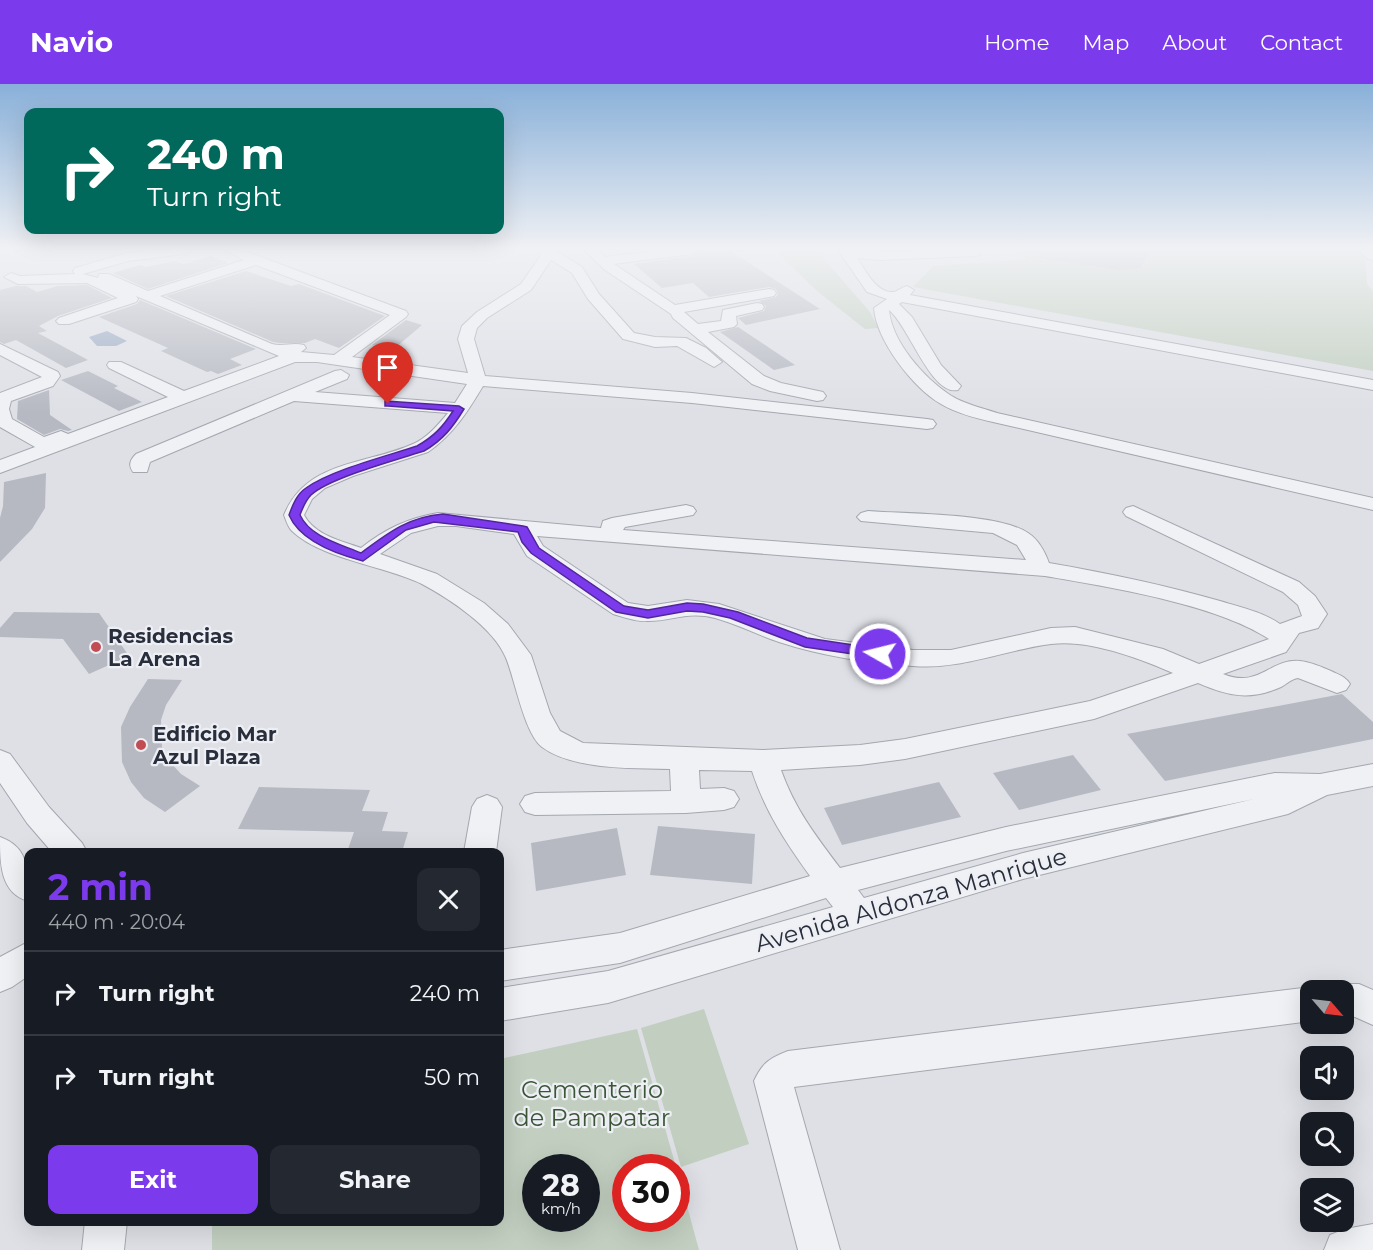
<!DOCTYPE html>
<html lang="en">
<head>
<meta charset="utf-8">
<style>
  :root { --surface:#171b24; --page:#242831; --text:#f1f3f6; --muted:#9ea1a6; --line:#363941; --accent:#7c3aed }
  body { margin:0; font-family:Montserrat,sans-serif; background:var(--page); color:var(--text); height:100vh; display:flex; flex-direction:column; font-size:22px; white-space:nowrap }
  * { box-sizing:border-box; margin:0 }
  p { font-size:20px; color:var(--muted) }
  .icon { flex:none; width:33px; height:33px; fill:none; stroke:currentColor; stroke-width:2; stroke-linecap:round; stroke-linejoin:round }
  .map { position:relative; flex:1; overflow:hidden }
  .side { position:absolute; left:24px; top:764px; width:480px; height:378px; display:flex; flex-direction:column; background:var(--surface); border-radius:12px; box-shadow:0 6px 24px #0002 }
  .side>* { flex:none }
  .top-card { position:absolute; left:24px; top:24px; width:480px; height:126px; border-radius:12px; box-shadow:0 6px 24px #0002; background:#00695c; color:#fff; overflow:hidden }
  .needle { width:39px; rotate:118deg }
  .controls { position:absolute; left:1300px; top:896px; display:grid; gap:12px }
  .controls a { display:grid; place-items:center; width:54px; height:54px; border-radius:12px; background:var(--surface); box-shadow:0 6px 24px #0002; font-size:30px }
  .speed { position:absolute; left:522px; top:1070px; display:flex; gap:12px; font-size:30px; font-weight:700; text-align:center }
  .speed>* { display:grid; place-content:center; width:78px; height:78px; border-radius:50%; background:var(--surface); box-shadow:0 6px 24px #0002; line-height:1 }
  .speed small { font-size:15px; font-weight:400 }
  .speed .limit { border:9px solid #d22; background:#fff; color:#111 }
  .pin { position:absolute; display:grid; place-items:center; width:51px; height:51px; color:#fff; margin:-62px -26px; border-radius:50% 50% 50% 0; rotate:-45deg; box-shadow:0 0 6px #0007 }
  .pin .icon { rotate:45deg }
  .me { position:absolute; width:66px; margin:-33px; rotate:278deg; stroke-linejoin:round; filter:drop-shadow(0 0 4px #0008) }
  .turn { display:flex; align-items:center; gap:21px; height:126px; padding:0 24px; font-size:27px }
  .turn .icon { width:78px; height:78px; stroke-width:2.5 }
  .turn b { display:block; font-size:42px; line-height:51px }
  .round { display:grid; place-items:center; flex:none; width:63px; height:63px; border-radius:12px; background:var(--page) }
  .overview { display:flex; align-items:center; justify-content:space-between; height:102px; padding:0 24px }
  h1 { font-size:36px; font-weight:700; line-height:45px; color:var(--accent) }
  .primary-button { display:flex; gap:12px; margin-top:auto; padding:12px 24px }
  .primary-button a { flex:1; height:69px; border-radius:12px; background:var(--accent); color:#fff; font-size:24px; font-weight:700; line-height:69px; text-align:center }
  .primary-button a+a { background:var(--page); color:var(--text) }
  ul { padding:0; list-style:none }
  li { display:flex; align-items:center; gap:18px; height:84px; padding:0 24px; border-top:2px solid var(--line) }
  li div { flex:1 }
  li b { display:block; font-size:22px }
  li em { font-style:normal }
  header { display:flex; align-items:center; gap:36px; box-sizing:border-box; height:84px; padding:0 30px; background:var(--accent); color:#fff }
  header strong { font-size:28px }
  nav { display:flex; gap:33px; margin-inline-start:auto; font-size:21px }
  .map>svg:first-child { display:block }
  .green { fill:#c2cfc0; fill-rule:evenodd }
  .water { fill:#9babc3 }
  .building { fill:#b6b9c2 }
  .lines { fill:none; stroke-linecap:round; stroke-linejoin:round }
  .minor-casing { stroke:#a4a7af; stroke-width:2 }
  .minor { fill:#f0f1f5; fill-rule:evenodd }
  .route { fill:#7c3aed; stroke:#51269a; stroke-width:1.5 }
  .poi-dot { fill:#c24c53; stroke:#edeff4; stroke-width:2 }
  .labels { text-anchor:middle; stroke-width:4.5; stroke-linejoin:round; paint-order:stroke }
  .poi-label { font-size:20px; font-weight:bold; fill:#282e3b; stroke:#edeff4; text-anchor:start }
  .near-street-label { font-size:24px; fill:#282e3b; stroke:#edeff4 }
  .near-park-label { font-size:24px; fill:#3a5637; stroke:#edeff4 }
</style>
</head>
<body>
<header>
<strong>Navio</strong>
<nav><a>Home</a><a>Map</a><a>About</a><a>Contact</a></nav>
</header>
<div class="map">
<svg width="1373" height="1166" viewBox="0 0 1373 1166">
  <rect width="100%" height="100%" fill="#dee0e6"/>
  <g class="green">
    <polygon points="775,166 814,166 819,169 870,228 878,244 865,245 817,207"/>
    <polygon points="1015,166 1359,166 1365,171 1367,200 1373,207 1373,287 913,203 933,182 1028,175"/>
    <polygon points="704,925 749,1060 681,1083 641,944"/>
    <path d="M 637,945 L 676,1083 L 626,1083 L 626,1134 L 676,1134 L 677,1085 L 699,1166 L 212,1166 L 212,1137 L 500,1137 L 500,975 ZM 536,1083 L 586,1083 L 586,1134 L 536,1134 Z"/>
  </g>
  <polygon class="water" points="107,247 127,257 116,262 97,262 89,253"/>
  <g class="building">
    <polygon points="699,166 729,166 820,225 746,241 738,234 764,227 766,222 759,217 776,213 778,210 776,205 769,203 709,213 693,199 662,204 634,180 691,172"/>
    <polygon points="1041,166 1150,166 1141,184 1118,186 1040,174"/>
    <polygon points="211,172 228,179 148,205 113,189 140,181 146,183 175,177 184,180"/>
    <polygon points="246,187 291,202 299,200 385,232 339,264 315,255 305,259 280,259 273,258 166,212"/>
    <polygon points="87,201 112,214 58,232 39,242 47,247 38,249 88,276 66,284 16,256 4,260 0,258 0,206 16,202 26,202 37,208 58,202"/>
    <polygon points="140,216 256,265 230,275 242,281 218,290 211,287 207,288 161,267 168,264 99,233 137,220"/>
    <polygon points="406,236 422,241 395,264 372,261"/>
    <polygon points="738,243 795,281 774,286 720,248"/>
    <polygon points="88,287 118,302 114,304 142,318 119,327 61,296"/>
    <polygon points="49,306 50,331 72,346 68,347 60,345 44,351 17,335 18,317"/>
    <polygon points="46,389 45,424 32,445 0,478 0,434 3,422 4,398"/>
    <polygon points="14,528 99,529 129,572 89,590 63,555 0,553 0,544"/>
    <polygon points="148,595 182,596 166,621 161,636 162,663 170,678 181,690 200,702 165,728 144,714 131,698 122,678 121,643 130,623"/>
    <polygon points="1342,610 1373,638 1373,655 1165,697 1127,650"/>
    <polygon points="1073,671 1101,706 1019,726 993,689"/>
    <polygon points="939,698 961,733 842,761 824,724"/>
    <polygon points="259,703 370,706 362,727 388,728 382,747 408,748 402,768 347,768 354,748 238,745"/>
    <polygon points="658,742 755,750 752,800 650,791"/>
    <polygon points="617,744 626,791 536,807 531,759"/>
  </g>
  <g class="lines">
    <g class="minor-casing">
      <g id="minor">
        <path d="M 155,166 L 191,166 L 184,170 L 128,177 L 83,190 L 98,194 L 99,190 L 109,190 L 148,207 L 244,176 L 225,166 L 242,166 L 406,227 L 408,230 L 406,233 L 352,273 L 468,289 L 458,255 L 462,242 L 477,228 L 521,200 L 541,171 L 537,166 L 554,166 L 582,183 L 599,210 L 634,249 L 655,253 L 686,254 L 706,264 L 722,278 L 714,283 L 677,262 L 655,263 L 623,255 L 588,215 L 572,189 L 551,176 L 531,206 L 487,234 L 477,244 L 474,255 L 485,292 L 692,309 L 927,335 L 933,336 L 936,340 L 933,344 L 927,345 L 692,319 L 483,302 C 468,327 453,351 428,368 L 353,392 L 325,404 L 312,415 L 304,431 C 314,451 342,457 361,464 C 385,445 408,434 438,429 L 601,444 L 603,437 L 612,434 L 686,421 L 693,423 L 696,427 L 693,431 L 625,443 L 623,446 L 1026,476 L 1017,461 L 993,449 L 861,437 L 857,433 L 861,429 L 868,427 C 907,430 998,429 1028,449 C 1039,456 1045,468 1049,479 C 1107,489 1164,501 1220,517 C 1240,523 1263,528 1280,540 L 1302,532 L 1298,521 L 1283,508 L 1126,432 L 1123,428 L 1126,424 L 1133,422 L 1299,498 L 1315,512 L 1327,530 L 1318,544 L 1299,549 L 1286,568 L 1223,590 C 1260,605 1270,574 1300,577 C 1310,578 1322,583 1331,587 C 1339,591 1345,592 1350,600 L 1346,606 L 1337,609 L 1298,594 C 1291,595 1287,600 1281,603 C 1250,617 1228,612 1198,599 L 1094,635 L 905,675 L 860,681 L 781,686 C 795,725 815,751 840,784 L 1006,743 L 1275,689 L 1320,690 L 1373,680 L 1373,702 L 1327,711 L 1288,730 L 1023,795 L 608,919 L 500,937 L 500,904 L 608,887 L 833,823 L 826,814 L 620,879 L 500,897 L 500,866 L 620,849 L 810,792 C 786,759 765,727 752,687 L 699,686 L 700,705 L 724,704 L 734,707 L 739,715 L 734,723 L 724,726 L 686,729 L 535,731 L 525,728 L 520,720 L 525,712 L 535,709 L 671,707 L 670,685 C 632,684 573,686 542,663 C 524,649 515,595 506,574 C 494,544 450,515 422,500 C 385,482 321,475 292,447 C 288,443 286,436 284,431 C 307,376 366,381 413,360 C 427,354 438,341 448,329 L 294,317 L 150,378 L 147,388 L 133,388 C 128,381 130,376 136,370 L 335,287 L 341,286 L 349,291 L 347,295 L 315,308 L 455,319 L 467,300 L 317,278 L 295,278 L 0,389 L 0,376 L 35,363 L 0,343 L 0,309 L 42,293 L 0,271 L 0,260 L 58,288 L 60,292 L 53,302 L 11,317 L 9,325 L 12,335 L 44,353 L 61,347 L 68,350 L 168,313 L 109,284 L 107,281 L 109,278 L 121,278 L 184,307 L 279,272 L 136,212 L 138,215 L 136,218 L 69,240 L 59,240 L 56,237 L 59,234 L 118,214 L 87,199 L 18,200 L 4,193 L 11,189 L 20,192 L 75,190 L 73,187 L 75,184 L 127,169 ZM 256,181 L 390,231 L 334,271 L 301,268 L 306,264 L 304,261 C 292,258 283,263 272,260 L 160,212 ZM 438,442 L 456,442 L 514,450 L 527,472 L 613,530 C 623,533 637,538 648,537 C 673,537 688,527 715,534 C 737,540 758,551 779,558 C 822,572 868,579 913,582 C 961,586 1004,566 1051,560 C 1088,555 1139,574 1173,589 L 1090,617 L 905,655 L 860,661 L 763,666 L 583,659 L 560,647 L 550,629 L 531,571 L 508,540 L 484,519 L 437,490 L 380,470 L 411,449 ZM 537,452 L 1045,492 C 1109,503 1216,520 1269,555 L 1199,580 L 1163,565 L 1075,543 L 1051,544 L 951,566 L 913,566 L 825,555 L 719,520 L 687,516 L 648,522 L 628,519 L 543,462 ZM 1254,715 L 1023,769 L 864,814 L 858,806 L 1006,767 Z"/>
        <polygon points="584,166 598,166 605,173 663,166 697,166 691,170 614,180 675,221 769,205 774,206 776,209 774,212 769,213 684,228 698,240 721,237 723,226 757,219 762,220 764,223 762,226 736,232 737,240 734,243 708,248 764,292 781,299 823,308 826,312 823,316 817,317 770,307 752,300 673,234 671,230 605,186"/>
        <path d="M 838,166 L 871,166 L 880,168 L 980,166 L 980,171 L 975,172 L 880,176 L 857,174 C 865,185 876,210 894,208 C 898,207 902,203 907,202 L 914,206 L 910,211 L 1373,296 L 1373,306 L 902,218 L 899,220 L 912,233 L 941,281 L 961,302 L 958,306 C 931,312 909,242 889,226 C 892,258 924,294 950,311 C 964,320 982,324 997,329 L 1373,414 L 1373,426 L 993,338 C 975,334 956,329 941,320 C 913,304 876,256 874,224 L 887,215 L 867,208 Z"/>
        <polygon points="1359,166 1373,166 1373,176 1368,175"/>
        <polygon points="0,666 10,670 49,723 82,759 87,768 52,768 27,739 0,699"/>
        <polygon points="487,711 497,715 502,723 496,768 464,768 472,723 477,715"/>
        <path d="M 0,753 C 31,764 28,790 28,817 C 0,809 0,779 0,753 Z"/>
        <polygon points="28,858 28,892 12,903 0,908 0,873"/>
        <polygon points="1344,900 1359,900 1373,906 1373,941 1355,933 1344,932 1344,906 1331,906"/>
        <path d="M 1311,903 L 1318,906 L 1311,906 L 1311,937 L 794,1003 L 840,1166 L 798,1166 L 754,997 C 762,979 770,974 788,967 Z"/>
        <polygon points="85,1137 127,1137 124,1166 82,1166"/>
        <polygon points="1373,1140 1373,1166 1324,1166 1330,1151 1345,1145"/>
      </g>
    </g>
    <use href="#minor" class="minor"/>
  </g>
  <linearGradient id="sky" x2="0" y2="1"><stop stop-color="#89b0d9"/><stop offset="0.5" stop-color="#f0f1f4"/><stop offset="1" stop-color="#f0f1f4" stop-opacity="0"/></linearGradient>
  <rect width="1373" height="329" fill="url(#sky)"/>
  <path class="route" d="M 385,317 L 459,322 L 464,325 C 453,343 443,356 424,367 C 399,375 329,394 311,411 C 305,417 303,423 300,431 C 310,453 340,460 361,469 C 388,449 408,433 443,430 L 523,442 L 527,443 L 539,464 L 624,522 L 648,526 L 687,519 L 703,520 L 738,528 L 807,554 L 880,565 L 886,570 L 880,574 L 805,563 L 730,534 L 703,528 L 687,527 L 648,534 L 616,528 L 531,469 L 522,458 L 518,448 L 434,438 L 406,446 L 363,477 C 336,470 300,457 289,431 C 293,420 297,410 306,404 C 331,386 387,372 417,362 C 433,353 443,343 453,327 L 388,322 L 385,322 Z"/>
  <g class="poi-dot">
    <circle cx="96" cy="563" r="6"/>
    <circle cx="141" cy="661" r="6"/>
  </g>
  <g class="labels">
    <g class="poi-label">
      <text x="108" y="559">Residencias<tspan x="108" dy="23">La Arena</tspan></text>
      <text x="153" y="657">Edificio Mar<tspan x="153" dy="23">Azul Plaza</tspan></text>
    </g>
    <g class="near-street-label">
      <text transform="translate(911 816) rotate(-16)" y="8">Avenida Aldonza Manrique</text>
    </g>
    <g class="near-park-label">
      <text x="592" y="1014">Cementerio<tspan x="592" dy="28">de Pampatar</tspan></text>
    </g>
  </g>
</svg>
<div class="controls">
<a><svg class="needle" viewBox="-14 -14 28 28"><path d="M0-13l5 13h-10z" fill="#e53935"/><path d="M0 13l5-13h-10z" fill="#9ea1a6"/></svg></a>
<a><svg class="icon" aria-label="sound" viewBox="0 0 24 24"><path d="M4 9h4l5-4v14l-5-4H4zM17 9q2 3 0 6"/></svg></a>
<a><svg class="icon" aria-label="search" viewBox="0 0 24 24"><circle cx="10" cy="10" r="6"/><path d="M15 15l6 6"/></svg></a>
<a><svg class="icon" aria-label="layers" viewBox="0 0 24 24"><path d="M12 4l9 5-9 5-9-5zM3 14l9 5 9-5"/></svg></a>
</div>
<div class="speed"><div>28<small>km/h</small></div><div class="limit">30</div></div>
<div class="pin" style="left:388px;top:320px;background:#d93025"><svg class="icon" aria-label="arrive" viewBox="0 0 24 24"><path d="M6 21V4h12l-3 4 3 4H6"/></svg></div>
<svg class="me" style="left:880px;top:570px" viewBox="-20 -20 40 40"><circle r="17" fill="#7c3aed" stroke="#fff" stroke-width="3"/><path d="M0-11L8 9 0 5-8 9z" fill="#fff"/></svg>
<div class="top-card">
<div class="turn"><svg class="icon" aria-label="right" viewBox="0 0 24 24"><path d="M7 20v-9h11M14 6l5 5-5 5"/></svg><div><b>240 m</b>Turn right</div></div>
</div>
<section class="side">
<div class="overview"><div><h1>2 min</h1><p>440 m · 20:04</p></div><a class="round"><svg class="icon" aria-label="close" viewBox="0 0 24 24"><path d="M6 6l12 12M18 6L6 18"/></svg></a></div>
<ul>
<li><svg class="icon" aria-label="right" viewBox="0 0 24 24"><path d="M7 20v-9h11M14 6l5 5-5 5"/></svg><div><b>Turn right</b></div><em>240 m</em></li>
<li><svg class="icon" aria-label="right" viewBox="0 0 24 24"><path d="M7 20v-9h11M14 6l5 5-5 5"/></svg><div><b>Turn right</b></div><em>50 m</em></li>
</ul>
<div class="primary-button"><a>Exit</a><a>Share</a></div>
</section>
</div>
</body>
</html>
